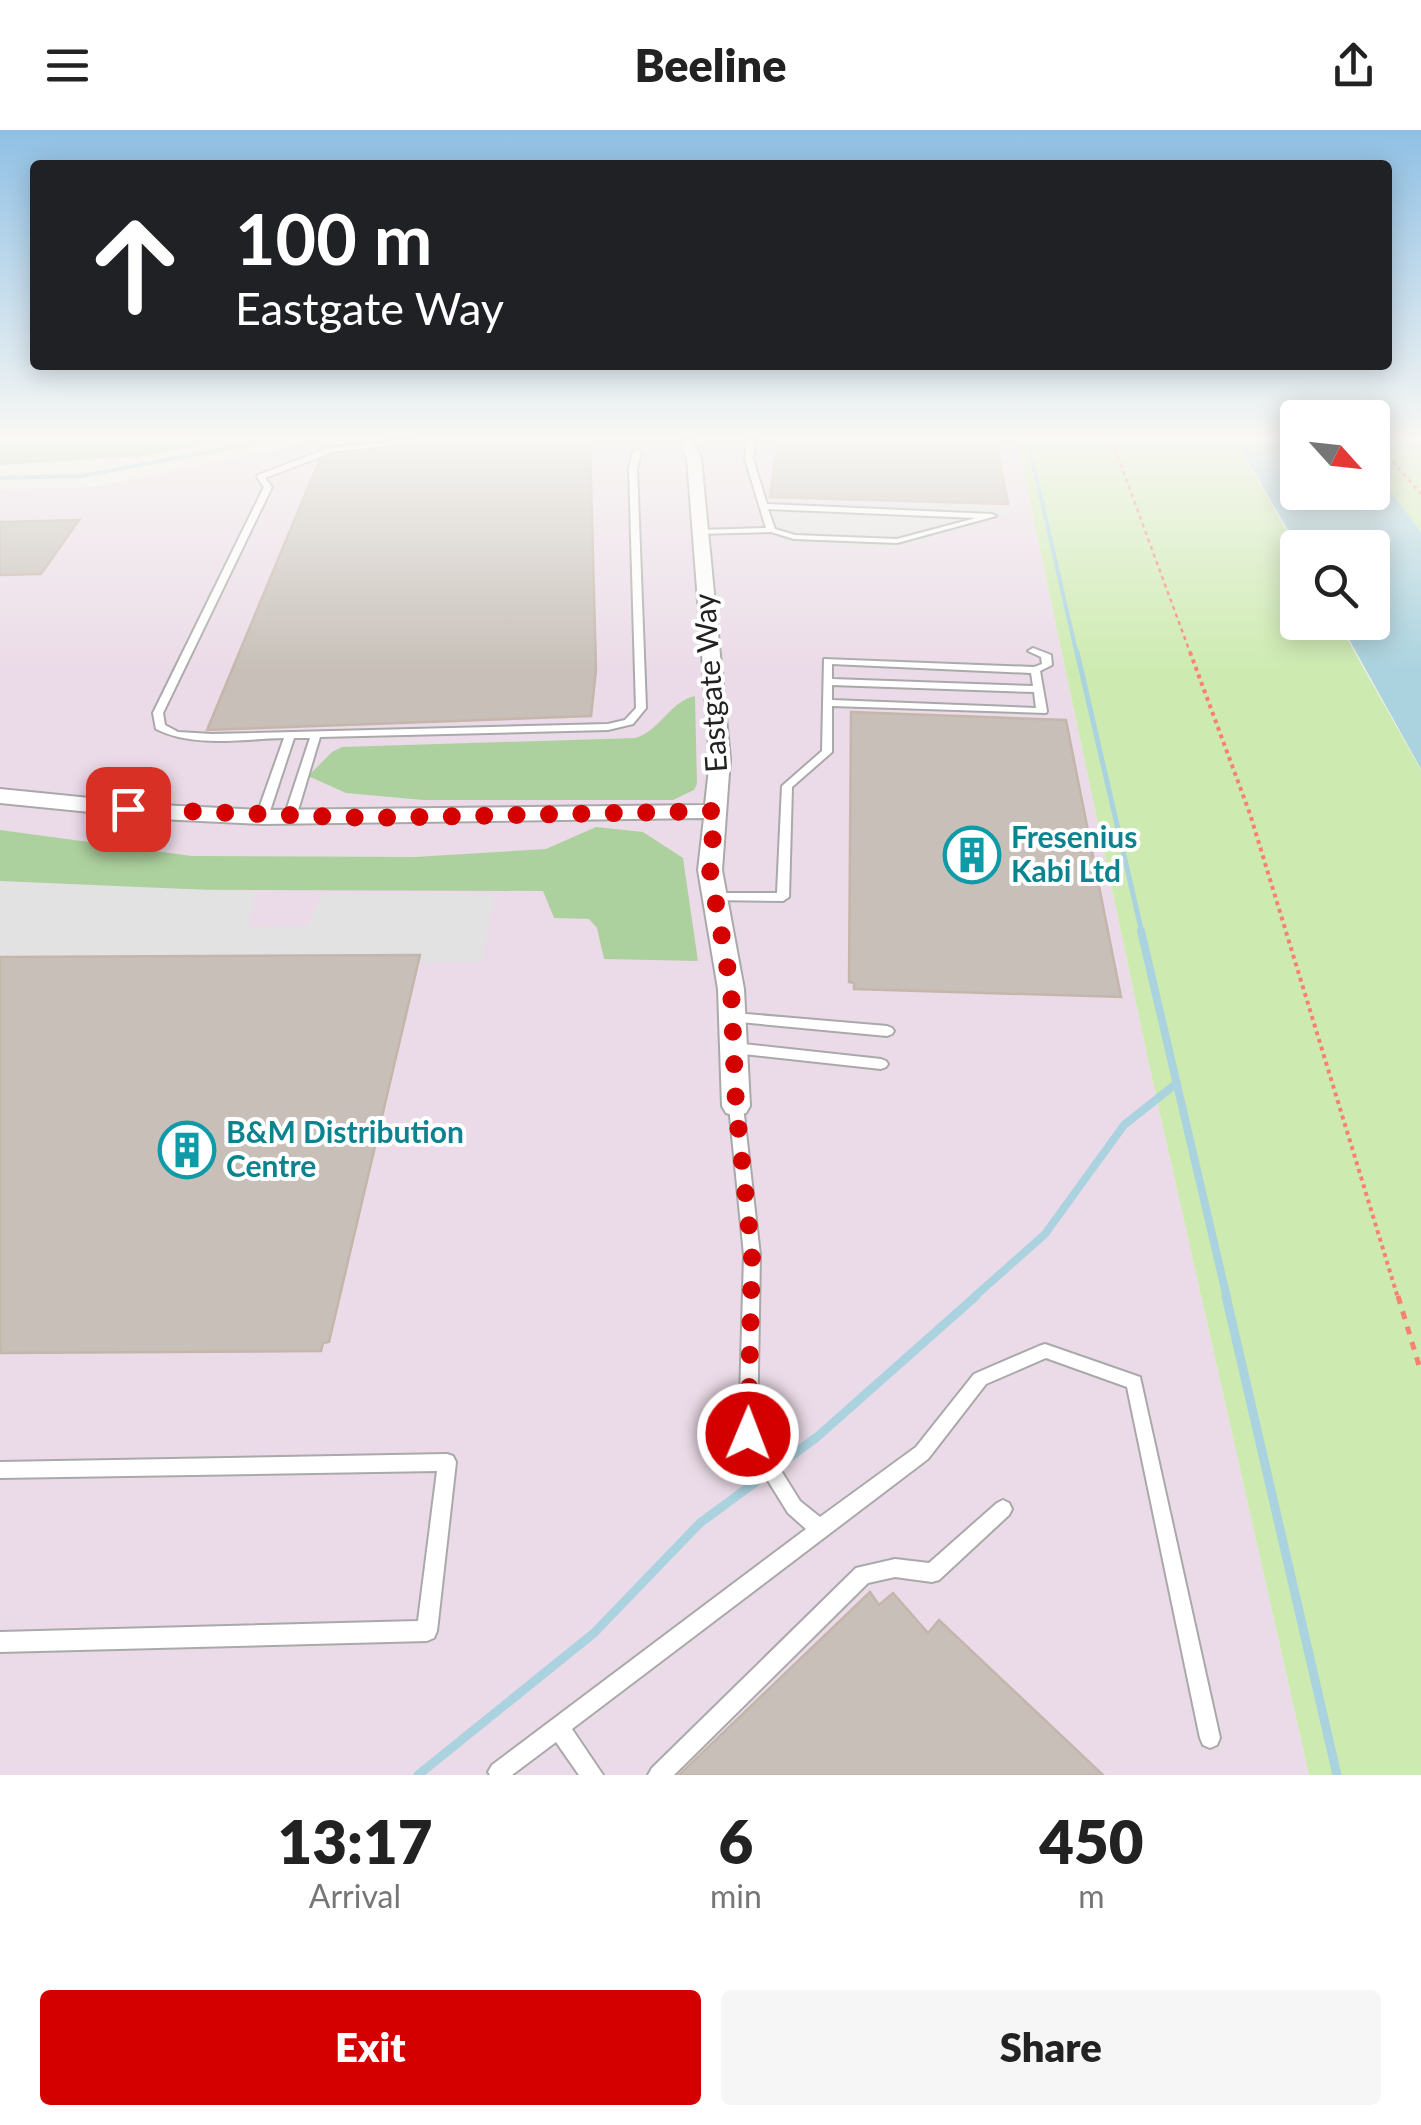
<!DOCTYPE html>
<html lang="en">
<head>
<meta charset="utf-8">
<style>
  :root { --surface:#fff; --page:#f6f6f6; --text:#222; --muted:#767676; --accent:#d40000 }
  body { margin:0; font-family:Lato,sans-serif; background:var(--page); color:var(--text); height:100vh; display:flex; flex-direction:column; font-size:38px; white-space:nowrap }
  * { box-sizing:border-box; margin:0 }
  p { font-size:32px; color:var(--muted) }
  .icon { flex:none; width:55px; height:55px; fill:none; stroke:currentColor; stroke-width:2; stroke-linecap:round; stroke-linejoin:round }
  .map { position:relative; height:1645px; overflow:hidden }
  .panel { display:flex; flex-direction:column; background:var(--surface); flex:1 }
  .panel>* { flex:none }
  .top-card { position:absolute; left:30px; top:30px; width:1362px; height:210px; border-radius:10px; box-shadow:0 5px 25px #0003; background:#202124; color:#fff; overflow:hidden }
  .needle { width:65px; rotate:117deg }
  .fabs { position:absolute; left:1280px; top:270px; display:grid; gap:20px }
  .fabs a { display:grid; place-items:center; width:110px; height:110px; border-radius:10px; background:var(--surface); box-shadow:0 5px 25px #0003; font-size:50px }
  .pin { position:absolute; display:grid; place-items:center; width:85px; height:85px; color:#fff; margin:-42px; border-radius:20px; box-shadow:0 5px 15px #0006 }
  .me { position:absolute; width:110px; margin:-55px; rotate:1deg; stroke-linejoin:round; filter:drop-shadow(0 0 8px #0008) }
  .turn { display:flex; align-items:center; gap:35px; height:210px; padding:0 40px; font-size:45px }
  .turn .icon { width:130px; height:130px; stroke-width:2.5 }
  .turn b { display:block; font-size:70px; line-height:85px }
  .eta { display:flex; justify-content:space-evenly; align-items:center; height:170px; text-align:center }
  .eta b { font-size:60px; font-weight:800; line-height:70px }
  .cta { display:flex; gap:20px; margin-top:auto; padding:20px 40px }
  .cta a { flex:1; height:115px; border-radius:10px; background:var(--accent); color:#fff; font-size:40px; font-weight:800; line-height:115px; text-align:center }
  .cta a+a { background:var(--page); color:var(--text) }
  header { display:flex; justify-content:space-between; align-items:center; height:130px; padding:0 40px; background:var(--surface); font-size:45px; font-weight:800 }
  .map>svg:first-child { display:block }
  .industrial { fill:#ebdbe8 }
  .grass { fill:#cdebb0 }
  .forest { fill:#add19e }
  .parking { fill:#e2e2e2 }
  .water { fill:#aad3df }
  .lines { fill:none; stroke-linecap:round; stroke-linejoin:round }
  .stream-far3 { stroke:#aad3df; stroke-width:4 }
  .stream-far2 { stroke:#aad3df; stroke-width:5 }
  .stream-far1 { stroke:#aad3df; stroke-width:8 }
  .stream { stroke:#aad3df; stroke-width:9 }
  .building { fill:#c7bfb8; stroke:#c4b6ab; stroke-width:2.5 }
  .lane-casing { stroke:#a9a9a9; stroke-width:4 }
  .street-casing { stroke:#a9a9a9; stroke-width:4 }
  .path-far2 { stroke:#fa8072; stroke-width:2.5; stroke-dasharray:4 4; stroke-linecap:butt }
  .path-far1 { stroke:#fa8072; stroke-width:4; stroke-dasharray:4 4; stroke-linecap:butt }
  .path { stroke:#fa8072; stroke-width:5; stroke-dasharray:8 8; stroke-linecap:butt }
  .lane { fill:#fff; fill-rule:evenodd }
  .street { fill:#fff; fill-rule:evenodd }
  .route { stroke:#d40000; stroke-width:18; stroke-dasharray:0 32.4 }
  .labels { text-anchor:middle; stroke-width:8; stroke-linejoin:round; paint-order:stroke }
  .street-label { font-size:30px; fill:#222; stroke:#fff }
  .culture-label { font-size:30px; font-weight:bold; fill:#0d838f; stroke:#fff; text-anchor:start }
</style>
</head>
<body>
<header><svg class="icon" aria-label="menu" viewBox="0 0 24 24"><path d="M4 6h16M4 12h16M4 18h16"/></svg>Beeline<svg class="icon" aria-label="share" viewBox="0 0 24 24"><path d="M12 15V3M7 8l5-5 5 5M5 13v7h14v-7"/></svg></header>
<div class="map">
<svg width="1421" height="1645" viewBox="0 0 1421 1645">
  <rect width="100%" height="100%" fill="#f2efe9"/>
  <polygon class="industrial" points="313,311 1017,311 1152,948 1309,1645 0,1645 0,359 94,357"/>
  <g class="grass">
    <polygon points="1017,311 1236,311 1297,421 1298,492 1338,493 1421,640 1421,1645 1309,1645 1152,948"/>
    <polygon points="1373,311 1405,311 1421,318 1421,402 1373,337"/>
  </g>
  <g class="forest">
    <polygon points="0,311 216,311 145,326 0,335"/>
    <path d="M 695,566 L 697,654 L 694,660 L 673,670 L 423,670 L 346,663 L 308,646 L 332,622 L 342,617 L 635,608 C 660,601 670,571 695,566 Z"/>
    <polygon points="596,697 643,702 683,728 698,831 604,829 597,798 589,789 554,788 543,761 0,759 0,700 192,726 415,727 546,719"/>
  </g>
  <g class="parking">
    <polygon points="762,372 860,377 869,372 1025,379 897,418 780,413"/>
    <polygon points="0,751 256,762 248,797 307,796 323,764 495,764 481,832 0,832"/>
  </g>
  <polygon class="water" points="1236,311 1297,311 1298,362 1372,362 1373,337 1421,402 1421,639 1340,493 1372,492 1372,418 1298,417"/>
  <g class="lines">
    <g class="stream-far3">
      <polyline points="1028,311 1077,525"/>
      <polyline points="0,348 82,346 265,311"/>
    </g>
    <polyline class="stream-far2" points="1077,522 1142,803"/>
    <g class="stream-far1">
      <polyline points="1141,801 1227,1168"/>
      <polyline points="973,1168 1045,1104 1124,995 1177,953"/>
    </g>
    <g class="stream">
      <polyline points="1226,1166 1337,1645"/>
      <polyline points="418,1645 594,1503 700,1393 817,1307 976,1166"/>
    </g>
  </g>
  <g class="building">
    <polygon points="553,311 590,311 596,540 591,586 207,600 319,331 334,326 410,317 552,315"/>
    <polygon points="778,311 996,311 1008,374 770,367"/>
    <polygon points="79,390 41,444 0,445 0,392"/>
    <polygon points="851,582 1066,590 1121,867 854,859 854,853 849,852"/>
    <polygon points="420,825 329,1212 323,1213 321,1221 0,1223 0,827"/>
    <polygon points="870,1462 879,1475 893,1463 928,1503 939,1490 1103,1645 679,1645"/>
  </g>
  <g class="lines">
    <g class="lane-casing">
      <g id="lane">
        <path d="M 393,311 L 415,311 L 411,313 L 333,322 L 265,348 L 272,357 L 163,583 L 165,595 L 178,602 L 212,604 L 608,594 L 625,590 L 636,578 L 629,338 L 633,322 L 637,320 L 641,322 L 637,338 L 646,578 L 633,594 L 608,600 L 320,607 L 296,687 L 290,690 L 284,687 L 310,608 L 294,608 L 268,687 L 262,690 L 258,689 L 256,687 L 284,608 C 243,609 194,618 156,599 L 153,583 L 264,357 L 257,347 L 258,345 L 329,318 Z"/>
        <path d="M 747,311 L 755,311 L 753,329 L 767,374 L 992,384 L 996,386 L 897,413 L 794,409 L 771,402 L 697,404 L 697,400 L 700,400 L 766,398 L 745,329 ZM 768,379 L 976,388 L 897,409 L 795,405 L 775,399 Z"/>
        <path d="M 1033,518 L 1051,525 L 1052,535 L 1040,541 L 1047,581 L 1046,583 L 832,576 L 832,622 L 792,657 L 789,767 L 783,771 L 711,770 L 709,767 L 711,764 L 715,763 L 777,763 L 782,656 L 822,621 L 824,529 L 1034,537 L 1042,534 L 1041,527 L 1028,521 ZM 832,534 L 1031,543 L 1033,556 L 832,549 ZM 832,555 L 1034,562 L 1036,578 L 832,570 Z"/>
        <polygon points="734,883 887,896 892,898 894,901 892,904 887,906 729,891 727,888 729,885"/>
        <polygon points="734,913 881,929 886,931 888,934 886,937 881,939 734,923 729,921 727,918 729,915"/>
        <polygon points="736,971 741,972 743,976 760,1125 757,1302 800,1371 820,1387 916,1317 974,1244 1039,1216 1045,1214 1140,1247 1220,1608 1217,1615 1210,1618 1203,1615 1200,1608 1127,1257 1046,1228 986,1254 928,1329 572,1599 603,1645 579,1645 556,1612 512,1645 490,1645 488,1642 492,1635 806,1399 788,1383 739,1304 744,1125 729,976 731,972"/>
        <polygon points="447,1324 453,1326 456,1332 437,1501 434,1508 427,1511 0,1522 0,1502 418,1491 437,1341 0,1348 0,1332"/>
        <polygon points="1003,1370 1009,1373 1012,1379 1009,1385 939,1450 932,1452 895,1447 868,1453 674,1645 648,1645 652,1638 856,1438 895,1429 929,1433 997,1373"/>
      </g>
    </g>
    <g class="street-casing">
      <polygon id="street" points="679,311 693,311 701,328 730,629 722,740 744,859 750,976 746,983 736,986 726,983 722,976 718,859 698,740 704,688 262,694 160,689 0,673 0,659 160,675 262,680 705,675 710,629 687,328"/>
    </g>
    <g class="path-far2">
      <polyline points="1112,311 1191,525"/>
      <polyline points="1381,311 1384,321 1421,364"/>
      <polyline points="1405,311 1421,318"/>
    </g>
    <polyline class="path-far1" points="1190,522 1250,684 1398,1168"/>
    <polyline class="path" points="1398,1166 1421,1242"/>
    <use href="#lane" class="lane"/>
    <use href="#street" class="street"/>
  </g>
  <linearGradient id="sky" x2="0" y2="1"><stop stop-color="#8fc0e4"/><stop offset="0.57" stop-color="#f9f8f5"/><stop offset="1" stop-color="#f9f8f5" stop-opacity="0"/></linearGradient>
  <rect width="1421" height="541" fill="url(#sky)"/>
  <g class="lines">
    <polyline class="route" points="128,679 368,688 715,681 710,740 731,858 736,976 752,1125 748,1304"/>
  </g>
  <defs>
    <g id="building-ring" transform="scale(2.875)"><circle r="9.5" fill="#fff" stroke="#0f9aa8" stroke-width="1.5"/><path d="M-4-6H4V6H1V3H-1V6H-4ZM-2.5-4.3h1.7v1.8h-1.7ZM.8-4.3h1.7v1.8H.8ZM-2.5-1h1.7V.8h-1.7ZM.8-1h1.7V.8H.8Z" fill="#0f9aa8"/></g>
  </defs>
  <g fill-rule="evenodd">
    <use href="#building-ring" x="972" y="725"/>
    <use href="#building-ring" x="187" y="1020"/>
  </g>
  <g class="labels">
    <g class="street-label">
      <text transform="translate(711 553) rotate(-94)" y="10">Eastgate Way</text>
    </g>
    <g class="culture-label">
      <text x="1011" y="718">Fresenius<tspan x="1011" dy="34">Kabi Ltd</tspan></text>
      <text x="226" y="1013">B&amp;M Distribution<tspan x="226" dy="34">Centre</tspan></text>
    </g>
  </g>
</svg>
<div class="fabs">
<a><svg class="needle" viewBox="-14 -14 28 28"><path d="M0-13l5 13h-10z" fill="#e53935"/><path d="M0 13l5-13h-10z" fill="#767676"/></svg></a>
<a><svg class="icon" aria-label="search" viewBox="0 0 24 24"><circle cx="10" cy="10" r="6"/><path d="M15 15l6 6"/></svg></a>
</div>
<div class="pin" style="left:128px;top:679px;background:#d93025"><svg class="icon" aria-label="arrive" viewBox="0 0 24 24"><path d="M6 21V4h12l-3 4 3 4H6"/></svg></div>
<svg class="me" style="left:748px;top:1304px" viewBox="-20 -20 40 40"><circle r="17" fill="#d40000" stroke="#fff" stroke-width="3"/><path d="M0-11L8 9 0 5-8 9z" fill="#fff"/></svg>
<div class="top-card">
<div class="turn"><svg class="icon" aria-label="ahead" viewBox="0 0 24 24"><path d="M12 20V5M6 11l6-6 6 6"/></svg><div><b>100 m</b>Eastgate Way</div></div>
</div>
</div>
<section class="panel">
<div class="eta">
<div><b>13:17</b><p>Arrival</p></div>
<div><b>6</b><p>min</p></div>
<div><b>450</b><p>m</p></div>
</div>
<div class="cta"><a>Exit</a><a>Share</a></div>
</section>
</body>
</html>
